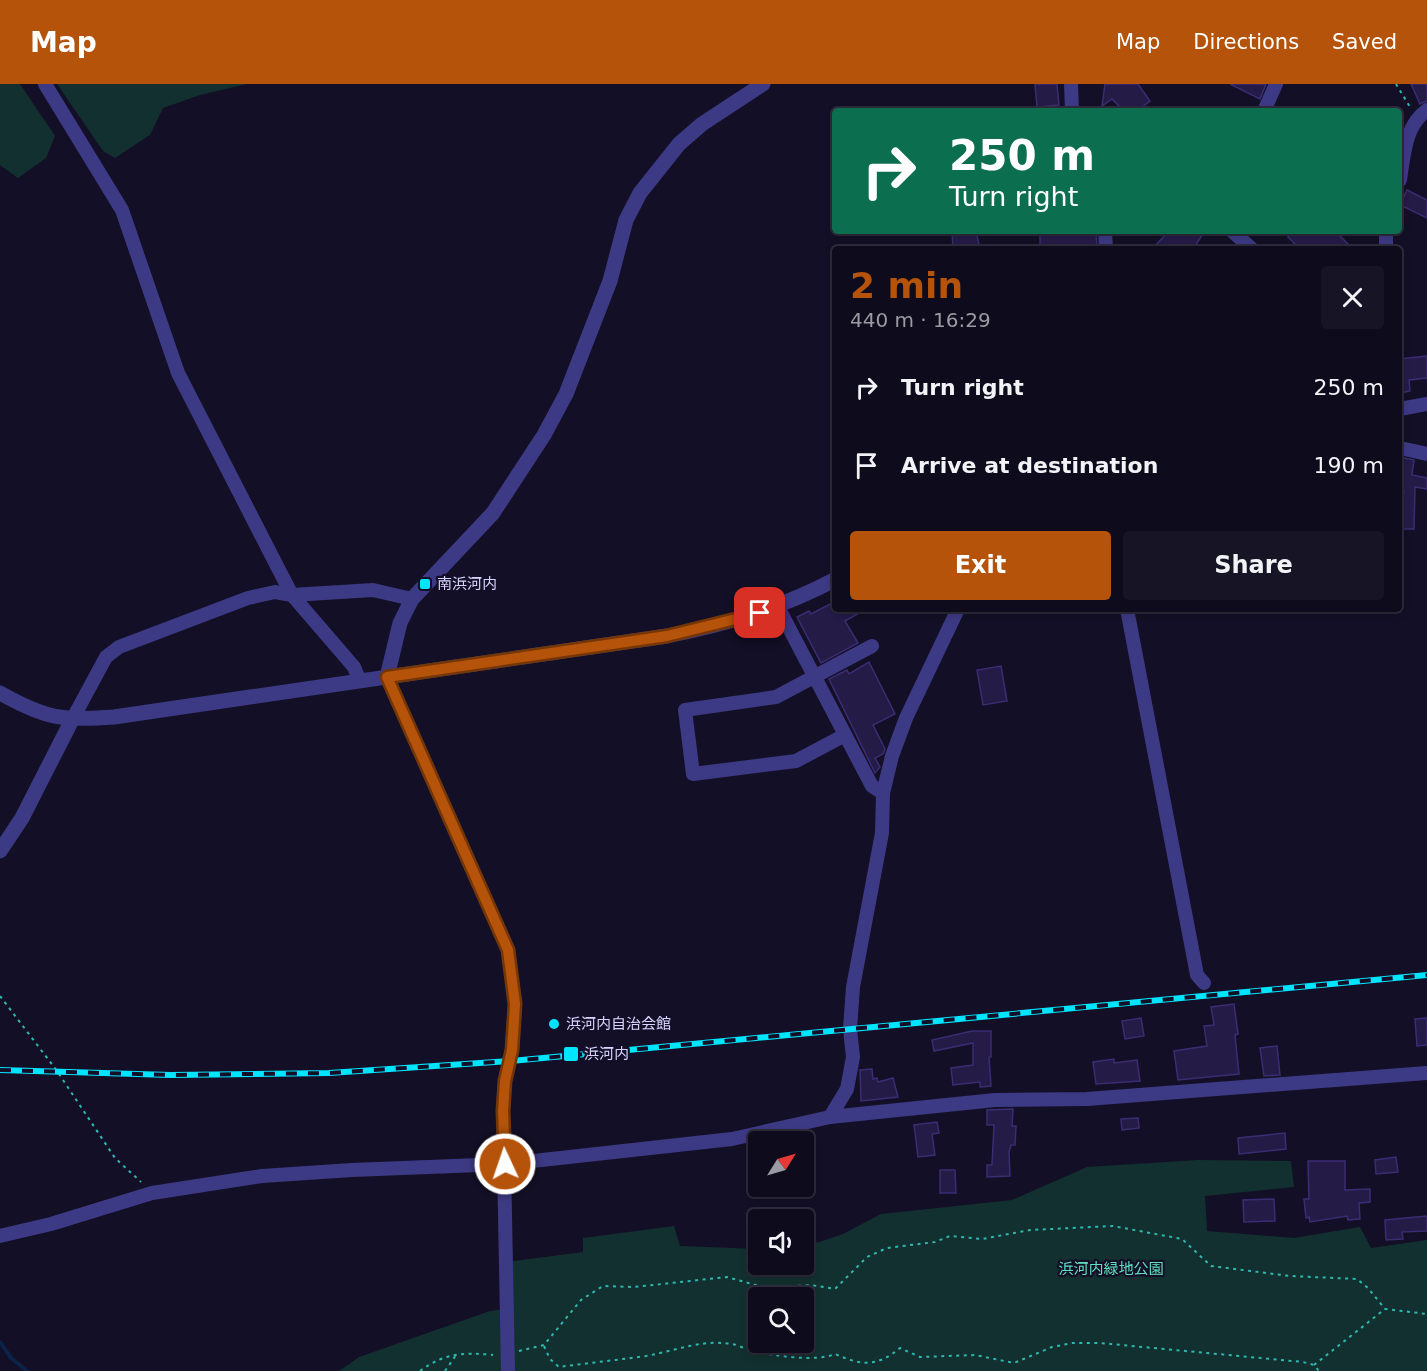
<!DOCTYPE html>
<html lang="en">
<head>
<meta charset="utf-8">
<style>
  :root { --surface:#0e0b1c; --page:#171425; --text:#f1f3f6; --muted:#9b9ba3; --line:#2e2b3b; --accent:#b45309 }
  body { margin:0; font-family:"DejaVu Sans","Noto Sans JP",sans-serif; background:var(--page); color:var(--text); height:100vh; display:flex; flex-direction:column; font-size:22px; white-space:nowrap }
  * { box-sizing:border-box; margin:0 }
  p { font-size:20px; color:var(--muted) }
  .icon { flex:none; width:33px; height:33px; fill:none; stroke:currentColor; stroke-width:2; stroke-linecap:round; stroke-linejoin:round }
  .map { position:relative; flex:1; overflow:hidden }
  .sheet { position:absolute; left:832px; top:162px; width:570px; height:366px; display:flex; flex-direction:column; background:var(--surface); border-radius:6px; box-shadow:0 3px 9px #0003,0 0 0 2px var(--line) }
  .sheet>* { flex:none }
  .hud { position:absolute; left:832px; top:24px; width:570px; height:126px; border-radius:6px; box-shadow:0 3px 9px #0003,0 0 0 2px var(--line); background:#0b6e4f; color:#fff; overflow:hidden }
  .needle { width:39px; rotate:53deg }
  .fabs { position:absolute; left:748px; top:1047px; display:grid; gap:12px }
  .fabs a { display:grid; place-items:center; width:66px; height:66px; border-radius:6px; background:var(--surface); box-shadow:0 3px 9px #0003,0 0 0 2px var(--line); font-size:30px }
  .pin { position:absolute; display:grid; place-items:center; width:51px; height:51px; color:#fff; margin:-26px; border-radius:12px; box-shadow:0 3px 9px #0006 }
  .me { position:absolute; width:66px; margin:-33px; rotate:357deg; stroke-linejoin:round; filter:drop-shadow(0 0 4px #0008) }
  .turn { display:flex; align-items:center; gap:21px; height:126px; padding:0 18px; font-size:27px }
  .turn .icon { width:78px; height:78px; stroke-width:2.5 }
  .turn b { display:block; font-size:42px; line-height:51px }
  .round { display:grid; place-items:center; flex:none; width:63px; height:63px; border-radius:6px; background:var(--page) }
  .summary { display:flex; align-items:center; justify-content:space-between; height:102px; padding:0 18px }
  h1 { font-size:36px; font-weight:700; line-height:45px; color:var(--accent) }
  .button { display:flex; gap:12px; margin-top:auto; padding:12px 18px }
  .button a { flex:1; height:69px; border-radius:6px; background:var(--accent); color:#fff; font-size:24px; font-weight:700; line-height:69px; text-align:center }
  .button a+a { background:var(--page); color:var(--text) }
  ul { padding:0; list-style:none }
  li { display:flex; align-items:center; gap:18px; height:78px; padding:0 18px }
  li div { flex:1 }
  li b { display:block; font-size:22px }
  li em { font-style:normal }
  header { display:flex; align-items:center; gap:36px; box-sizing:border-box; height:84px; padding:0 30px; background:var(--accent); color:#fff }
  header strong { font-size:28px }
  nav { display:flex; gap:33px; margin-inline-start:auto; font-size:21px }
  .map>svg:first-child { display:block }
  .green { fill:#12302f; fill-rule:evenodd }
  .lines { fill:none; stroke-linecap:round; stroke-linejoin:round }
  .stream { stroke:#0c2248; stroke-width:4 }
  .building { fill:#241b47; stroke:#3b2d73; stroke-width:1.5 }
  .path { stroke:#2fb8b0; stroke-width:2; stroke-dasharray:3 4.5; stroke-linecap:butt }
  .minor { stroke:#3d3a85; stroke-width:14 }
  .tertiary { stroke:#3d3a85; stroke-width:15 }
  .rail-casing { stroke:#00e5ff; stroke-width:6 }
  .rail { stroke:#130f26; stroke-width:4; stroke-dasharray:11; stroke-linecap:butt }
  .route-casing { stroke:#753606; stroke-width:15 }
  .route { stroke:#b45309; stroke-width:10 }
  .poi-dot { fill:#00e5ff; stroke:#130f26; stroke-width:2 }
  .labels { text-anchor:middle; stroke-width:4.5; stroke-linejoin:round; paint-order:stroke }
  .poi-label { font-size:15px; fill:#d9d4ff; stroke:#130f26; text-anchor:start }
  .park-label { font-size:15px; fill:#5fe0c0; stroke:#130f26 }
</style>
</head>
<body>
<header>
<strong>Map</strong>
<nav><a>Map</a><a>Directions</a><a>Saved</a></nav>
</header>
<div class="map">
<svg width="1427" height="1287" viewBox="0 0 1427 1287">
  <rect width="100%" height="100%" fill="#130f26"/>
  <g class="green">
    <polygon points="0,0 20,0 55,52 46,74 18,94 0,81"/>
    <polygon points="57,0 247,0 200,11 163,24 150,51 115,74 103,67"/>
    <path d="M 1198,1076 L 1291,1077 L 1294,1103 L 1205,1112 L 1207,1147 L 1294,1154 L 1360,1143 L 1371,1164 L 1427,1156 L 1427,1287 L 339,1287 L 359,1273 L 490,1227 L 504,1225 L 506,1178 L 583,1168 L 583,1154 L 674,1142 L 680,1162 L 759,1165 L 759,1180 L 804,1180 L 804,1160 L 819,1158 L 843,1150 L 881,1130 L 1012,1116 L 1087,1083 ZM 759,1214 L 804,1214 L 804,1258 L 759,1258 Z"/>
  </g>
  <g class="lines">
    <polyline class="stream" points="0,1258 11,1274 27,1287"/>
  </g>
  <g class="building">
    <polygon points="1035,0 1057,0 1059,21 1037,23"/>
    <polygon points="1105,0 1138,0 1150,17 1137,27 1124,27 1112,15 1102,22"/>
    <polygon points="1230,0 1266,0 1260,15"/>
    <polygon points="1411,0 1427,0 1427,17 1420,20"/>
    <polygon points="1407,106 1427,116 1427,134 1400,121"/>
    <polygon points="952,147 976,147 980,165 953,165"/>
    <polygon points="1040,147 1096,147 1097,165 1040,163"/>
    <polygon points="1169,147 1205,147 1193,165 1152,165"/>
    <polygon points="1294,147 1335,147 1353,165 1300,165 1288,153"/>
    <polygon points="1427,272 1427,294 1409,296 1410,307 1400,309 1400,275"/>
    <polygon points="1400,373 1414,376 1412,391 1427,394 1427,405 1415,403 1414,445 1400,445 1404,407 1400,405"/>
    <polygon points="836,517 836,525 866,525 845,537 858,559 821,579 797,533 809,527 811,530"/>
    <polygon points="869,578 895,630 873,641 885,665 883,670 875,674 880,683 875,689 829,595 847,586 849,590"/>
    <polygon points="1001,582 1007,617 983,621 977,586"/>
    <polygon points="1234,920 1238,950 1235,951 1239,990 1178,996 1174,967 1207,962 1204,942 1214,941 1211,923"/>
    <polygon points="1141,934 1144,952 1125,955 1122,937"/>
    <polygon points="1427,934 1427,961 1417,962 1415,935"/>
    <polygon points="972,947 991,947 991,973 989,973 991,1002 980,1003 980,998 953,1001 951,984 973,981 973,959 934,967 932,956"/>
    <polygon points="1277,962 1280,991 1264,992 1260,964"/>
    <polygon points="1114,975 1114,979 1137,976 1140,997 1096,1000 1093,978"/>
    <polygon points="872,985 873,995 877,994 878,998 893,994 898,1013 861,1017 860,986"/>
    <polygon points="1013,1025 1012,1042 1016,1042 1015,1061 1011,1061 1009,1068 1010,1092 987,1093 987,1081 992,1081 994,1041 987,1041 987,1026"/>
    <polygon points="1138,1034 1139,1044 1122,1046 1121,1035"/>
    <polygon points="937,1038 939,1049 932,1050 935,1071 918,1073 914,1041"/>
    <polygon points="1285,1049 1286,1065 1239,1070 1238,1054"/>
    <polygon points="1396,1073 1398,1088 1376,1090 1375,1076"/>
    <polygon points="1308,1077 1345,1077 1345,1106 1370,1105 1370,1118 1359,1119 1360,1135 1348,1136 1347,1132 1310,1138 1309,1133 1306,1134 1304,1115 1309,1115"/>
    <polygon points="940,1086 955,1086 956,1109 940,1109"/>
    <polygon points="1274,1115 1275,1137 1244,1138 1243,1116"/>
    <polygon points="1427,1132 1427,1147 1402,1148 1403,1155 1386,1156 1385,1136"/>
  </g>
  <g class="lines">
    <g class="path">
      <polyline points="1396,0 1410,23"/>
      <polyline points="0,912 57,987 115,1074 141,1098"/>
      <path d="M 544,1262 L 550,1275 L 559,1283 C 588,1279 617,1276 646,1272 C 675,1267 701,1255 732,1260 C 739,1261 746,1266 754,1267 C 774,1272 816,1278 835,1270 C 862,1282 877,1283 900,1264 L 920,1273 L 975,1271 L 1014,1279 L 1052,1263 L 1072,1259 L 1100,1259 L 1303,1278 L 1314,1281 L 1319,1287"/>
      <polyline points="519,1267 544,1261 581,1216 603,1202 634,1203 727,1193 766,1204 811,1201 835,1205 867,1173 887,1164 935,1158 950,1152 982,1155 1030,1146 1113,1142 1182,1155 1211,1182 1290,1192 1357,1195 1368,1204 1385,1225"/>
      <polyline points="1314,1281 1385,1225 1427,1230"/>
      <path d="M 420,1287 C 444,1269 464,1268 493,1271"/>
      <polyline points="445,1287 456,1271"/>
    </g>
    <g class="minor">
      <polyline points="45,0 122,126 178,289 278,484 292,511 354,583 360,597"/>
      <polyline points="1071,0 1072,27"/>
      <polyline points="1264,27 1276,0"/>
      <path d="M 1400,96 C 1404,70 1405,42 1427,26"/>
      <polyline points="1105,147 1106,165"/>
      <polyline points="1232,147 1252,165"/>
      <polyline points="1386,147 1386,165"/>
      <polyline points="1400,325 1427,320"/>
      <polyline points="1400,364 1427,370"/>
      <polyline points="778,523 872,702 883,709"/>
      <polyline points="1127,525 1197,891 1204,899"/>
      <polyline points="387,593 508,866 515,920 512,966 505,997 503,1027 508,1287"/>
      <polyline points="72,636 106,573 119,563 248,514 275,508 292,511 373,506 412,515"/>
      <polyline points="845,651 796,677 693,690 685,626 776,613 872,562"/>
      <polyline points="830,1033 847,1005 853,973 850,945 853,903 882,749 883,709 892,672 906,634 958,525"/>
      <polyline points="0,1152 51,1140 152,1109 262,1092 352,1086 505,1080 732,1055 830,1033 995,1016 1087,1015 1427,989"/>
    </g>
    <g class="tertiary">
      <polyline points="387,593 400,539 412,515 493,429 544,351 566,310 610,197 626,136 640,109 679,60 702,40 763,0"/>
      <path d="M 0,609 C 46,635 63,637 114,633 L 667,552 C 727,540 781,524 836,495"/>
      <polyline points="0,767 22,734 72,636"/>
    </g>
    <g class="rail-casing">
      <polyline id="rail" points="0,986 171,991 329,989 511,977 1427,891"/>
    </g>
    <use href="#rail" class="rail"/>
  </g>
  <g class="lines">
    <g class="route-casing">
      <polyline id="route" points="505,1080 503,1027 505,997 512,966 515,920 508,866 387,593 667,552 760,529"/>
    </g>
    <use href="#route" class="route"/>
  </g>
  <g class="poi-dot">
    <rect x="419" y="494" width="12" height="12" rx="3"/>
    <circle cx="554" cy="940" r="6"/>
    <rect x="563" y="962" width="16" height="16" rx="3"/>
  </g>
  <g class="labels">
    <g class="poi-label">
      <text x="437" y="505">南浜河内</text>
      <text x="566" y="945">浜河内自治会館</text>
      <text x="584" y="975">浜河内</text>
    </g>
    <g class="park-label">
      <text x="1111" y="1190">浜河内緑地公園</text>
    </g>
  </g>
</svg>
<div class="fabs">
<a><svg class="needle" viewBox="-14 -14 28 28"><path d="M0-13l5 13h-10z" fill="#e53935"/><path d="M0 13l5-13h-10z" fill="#9b9ba3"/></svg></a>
<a><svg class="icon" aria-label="sound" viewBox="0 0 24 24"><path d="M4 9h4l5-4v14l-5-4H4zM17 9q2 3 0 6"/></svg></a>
<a><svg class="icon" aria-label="search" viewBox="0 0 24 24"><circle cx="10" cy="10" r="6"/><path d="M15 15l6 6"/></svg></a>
</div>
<div class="pin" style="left:760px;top:529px;background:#d93025"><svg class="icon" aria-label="arrive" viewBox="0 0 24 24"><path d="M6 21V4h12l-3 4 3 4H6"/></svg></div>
<svg class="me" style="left:505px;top:1080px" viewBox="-20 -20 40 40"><circle r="17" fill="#b45309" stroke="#fff" stroke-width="3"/><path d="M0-11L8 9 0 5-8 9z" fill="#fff"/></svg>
<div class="hud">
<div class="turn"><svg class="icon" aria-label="right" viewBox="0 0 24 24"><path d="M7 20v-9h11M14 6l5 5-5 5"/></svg><div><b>250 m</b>Turn right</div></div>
</div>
<section class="sheet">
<div class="summary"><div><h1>2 min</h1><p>440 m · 16:29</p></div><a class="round"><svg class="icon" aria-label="close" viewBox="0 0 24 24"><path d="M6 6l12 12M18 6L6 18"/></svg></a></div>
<ul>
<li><svg class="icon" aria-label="right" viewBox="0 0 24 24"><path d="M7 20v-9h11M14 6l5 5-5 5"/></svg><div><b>Turn right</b></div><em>250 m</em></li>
<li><svg class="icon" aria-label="arrive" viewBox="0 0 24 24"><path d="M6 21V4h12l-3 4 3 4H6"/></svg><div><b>Arrive at destination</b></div><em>190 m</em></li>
</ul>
<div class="button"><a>Exit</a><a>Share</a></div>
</section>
</div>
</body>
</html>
